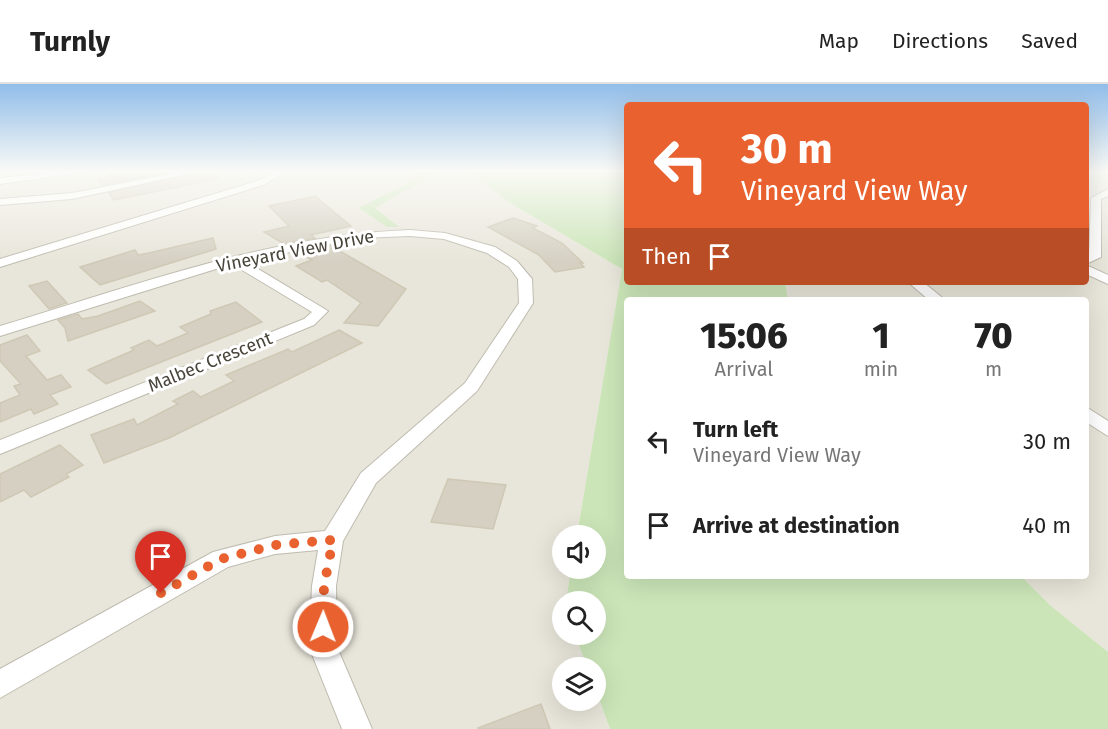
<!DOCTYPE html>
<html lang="en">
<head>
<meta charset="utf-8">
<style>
  :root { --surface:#fff; --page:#f2f2f2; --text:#222; --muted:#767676; --line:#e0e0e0 }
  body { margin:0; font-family:"Fira Sans",sans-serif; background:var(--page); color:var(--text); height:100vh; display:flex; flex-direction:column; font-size:22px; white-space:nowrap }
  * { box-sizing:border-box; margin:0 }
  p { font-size:20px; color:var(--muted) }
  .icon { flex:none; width:33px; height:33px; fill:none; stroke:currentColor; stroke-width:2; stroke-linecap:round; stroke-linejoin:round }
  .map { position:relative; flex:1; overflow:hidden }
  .details { position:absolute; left:624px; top:213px; width:465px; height:282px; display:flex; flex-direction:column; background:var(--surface); border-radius:6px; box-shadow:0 6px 24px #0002 }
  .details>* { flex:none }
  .top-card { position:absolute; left:624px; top:18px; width:465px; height:183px; border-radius:6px; box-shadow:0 6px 24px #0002; background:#e8612f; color:#fff; overflow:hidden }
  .controls { position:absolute; left:552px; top:441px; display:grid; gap:12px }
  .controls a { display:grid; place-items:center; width:54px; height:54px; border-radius:50%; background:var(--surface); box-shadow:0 6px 24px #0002; font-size:30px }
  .pin { position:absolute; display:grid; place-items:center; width:51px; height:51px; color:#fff; margin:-62px -26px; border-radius:50% 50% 50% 0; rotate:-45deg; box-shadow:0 0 6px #0007 }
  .pin .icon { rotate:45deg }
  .me { position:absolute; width:66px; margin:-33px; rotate:1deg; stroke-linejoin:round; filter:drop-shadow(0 0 4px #0008) }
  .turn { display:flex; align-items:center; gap:21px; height:126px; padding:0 18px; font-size:27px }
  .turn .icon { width:78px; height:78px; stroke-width:2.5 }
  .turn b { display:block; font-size:42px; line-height:51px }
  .then { display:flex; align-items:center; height:57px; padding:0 18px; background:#0003; gap:12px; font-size:22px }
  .eta { display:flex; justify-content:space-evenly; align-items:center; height:102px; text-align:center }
  .eta b { font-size:36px; font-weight:800; line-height:42px }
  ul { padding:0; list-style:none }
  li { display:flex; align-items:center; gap:18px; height:84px; padding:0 18px }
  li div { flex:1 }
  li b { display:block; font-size:22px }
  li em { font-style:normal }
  header { display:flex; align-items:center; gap:36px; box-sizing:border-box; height:84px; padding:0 30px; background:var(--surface); border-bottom:2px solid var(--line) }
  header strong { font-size:28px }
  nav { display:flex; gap:33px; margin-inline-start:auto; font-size:21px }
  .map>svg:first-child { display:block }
  .residential { fill:#e8e5da }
  .green { fill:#cbe5b8 }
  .building { fill:#d5d0c2; stroke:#cfc8b5; stroke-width:1.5 }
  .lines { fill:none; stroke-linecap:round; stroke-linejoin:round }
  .minor-casing { stroke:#bfbbaf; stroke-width:2 }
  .minor { fill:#fff; fill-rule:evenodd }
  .route { stroke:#e8612f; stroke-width:10; stroke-dasharray:0 18 }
  .labels { text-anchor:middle; stroke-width:6; stroke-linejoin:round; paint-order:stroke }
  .street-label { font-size:18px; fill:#48443a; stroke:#fff }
</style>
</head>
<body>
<header>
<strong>Turnly</strong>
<nav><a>Map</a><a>Directions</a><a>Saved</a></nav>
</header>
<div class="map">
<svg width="1108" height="645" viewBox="0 0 1108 645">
  <rect width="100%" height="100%" fill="#f4f3eb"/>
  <g class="residential">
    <polygon points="0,88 474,88 515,122 622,185 577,451 562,452 562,484 571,485 566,517 562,518 562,550 575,551 587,583 562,584 562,616 596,616 596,606 610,645 0,645"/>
    <polygon points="1086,88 1108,88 1108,568 1051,522 1021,492 1086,492 1086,216 788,216 785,198 1086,198"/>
  </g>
  <polygon class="green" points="415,88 627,88 627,198 785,198 788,216 627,216 627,492 1021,492 1051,522 1108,568 1108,645 610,645 596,606 596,584 587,583 575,551 596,550 596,518 566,517 571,485 596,484 596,452 577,451 622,185 515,122 469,89 435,90 375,124 399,143 387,143 359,124 408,99"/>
  <g class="building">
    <polygon points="109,88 170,88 102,101 98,96 111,91"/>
    <polygon points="199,88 217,88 218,95 114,116 109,109"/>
    <polygon points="315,112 351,142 311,151 315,154 284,160 264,148 289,142 269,122"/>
    <polygon points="513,134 537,142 533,144 562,159 583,179 580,179 584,183 555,188 539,171 488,143"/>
    <polygon points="213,154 216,165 100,201 80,183 135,166 138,171 149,169"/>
    <polygon points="331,162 406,205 378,242 344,239 361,219 327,196 322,198 296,182 312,176 299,169"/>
    <polygon points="47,197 67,219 49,225 29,202"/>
    <polygon points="140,217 155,227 68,257 65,244 58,236 78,230 82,235 98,232"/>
    <polygon points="236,218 262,238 106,300 88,286 134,266 131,264 149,256 157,262 188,249 180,243 211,230 210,227"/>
    <polygon points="339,246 362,259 169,354 104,379 91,351 134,335 137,341 178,320 173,317 193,307 201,313 234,297 226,291 288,265 292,268"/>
    <polygon points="27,251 40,267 26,272 47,296 61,291 71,303 50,311 58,320 34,330 31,325 0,338 0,319 20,311 14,302 21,300 0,277 0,261"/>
    <polygon points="60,361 83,381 66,390 69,393 31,413 24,406 0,418 0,390"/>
    <polygon points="448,395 506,401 493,445 431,438"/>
    <polygon points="541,620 550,645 479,645 478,644"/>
  </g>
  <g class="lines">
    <g class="minor-casing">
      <g id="minor">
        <polygon points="58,88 85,88 0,100 0,94"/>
        <polygon points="180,88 197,88 72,115 0,121 0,115 72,109"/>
        <polygon points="275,88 286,88 263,101 0,183 0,175 257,97"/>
        <polygon points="1108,105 1108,112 1101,115 1101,173 1086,180 1086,172 1089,171 1091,114"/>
        <path d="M 410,146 L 445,149 L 495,163 L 517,177 L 532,195 L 533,219 L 477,307 L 376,399 L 343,457 L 336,502 L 337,563 L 372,645 L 342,645 L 309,563 L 312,502 L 318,466 L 275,470 L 228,483 L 0,614 L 0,585 L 213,468 L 275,452 L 325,447 L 361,389 L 465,299 L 519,219 L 518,195 L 509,183 L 487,169 L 444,155 L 410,152 L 361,154 L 245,177 L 328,227 L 314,241 L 0,370 L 0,356 L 304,235 L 312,228 L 232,180 L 0,252 L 0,242 C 134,202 269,151 410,146 Z"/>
        <polygon points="1086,181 1108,191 1108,200 1086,190"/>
        <polygon points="908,198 923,198 945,216 929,216"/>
        <polygon points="1086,323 1108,337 1108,352 1086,338"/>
      </g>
    </g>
    <use href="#minor" class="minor"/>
  </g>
  <linearGradient id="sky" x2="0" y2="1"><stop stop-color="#91bde9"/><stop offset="0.49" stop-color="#fafaf6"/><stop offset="1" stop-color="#fafaf6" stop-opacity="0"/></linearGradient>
  <rect width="1108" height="178" fill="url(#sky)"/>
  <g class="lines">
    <polyline class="route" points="161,509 221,475 275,461 333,456 324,502 323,543"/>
  </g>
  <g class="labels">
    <g class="street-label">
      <text transform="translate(295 167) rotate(-11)" y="6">Vineyard View Drive</text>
      <text transform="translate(210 278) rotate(-22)" y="6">Malbec Crescent</text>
    </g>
  </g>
</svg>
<div class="controls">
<a><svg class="icon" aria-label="sound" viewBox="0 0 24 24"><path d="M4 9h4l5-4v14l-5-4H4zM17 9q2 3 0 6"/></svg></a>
<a><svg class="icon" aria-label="search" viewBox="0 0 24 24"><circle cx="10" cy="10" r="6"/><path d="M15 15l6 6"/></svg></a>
<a><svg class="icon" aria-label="layers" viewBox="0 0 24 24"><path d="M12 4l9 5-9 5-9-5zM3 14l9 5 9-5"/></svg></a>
</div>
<div class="pin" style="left:161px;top:509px;background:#d93025"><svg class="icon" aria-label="arrive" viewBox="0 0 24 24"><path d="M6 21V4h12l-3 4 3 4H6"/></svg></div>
<svg class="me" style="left:323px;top:543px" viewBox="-20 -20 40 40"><circle r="17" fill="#e8612f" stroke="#fff" stroke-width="3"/><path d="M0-11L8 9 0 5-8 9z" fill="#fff"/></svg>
<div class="top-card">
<div class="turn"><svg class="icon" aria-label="left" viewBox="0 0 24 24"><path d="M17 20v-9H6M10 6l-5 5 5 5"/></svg><div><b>30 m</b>Vineyard View Way</div></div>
<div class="then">Then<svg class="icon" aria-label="arrive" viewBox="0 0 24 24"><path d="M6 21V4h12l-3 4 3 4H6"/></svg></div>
</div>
<section class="details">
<div class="eta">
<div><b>15:06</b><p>Arrival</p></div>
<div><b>1</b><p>min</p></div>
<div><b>70</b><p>m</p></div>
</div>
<ul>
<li><svg class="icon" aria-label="left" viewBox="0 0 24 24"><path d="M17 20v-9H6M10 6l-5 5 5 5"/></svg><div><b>Turn left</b><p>Vineyard View Way</p></div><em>30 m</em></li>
<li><svg class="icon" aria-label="arrive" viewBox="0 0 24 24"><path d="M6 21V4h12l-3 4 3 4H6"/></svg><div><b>Arrive at destination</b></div><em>40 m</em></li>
</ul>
</section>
</div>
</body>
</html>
